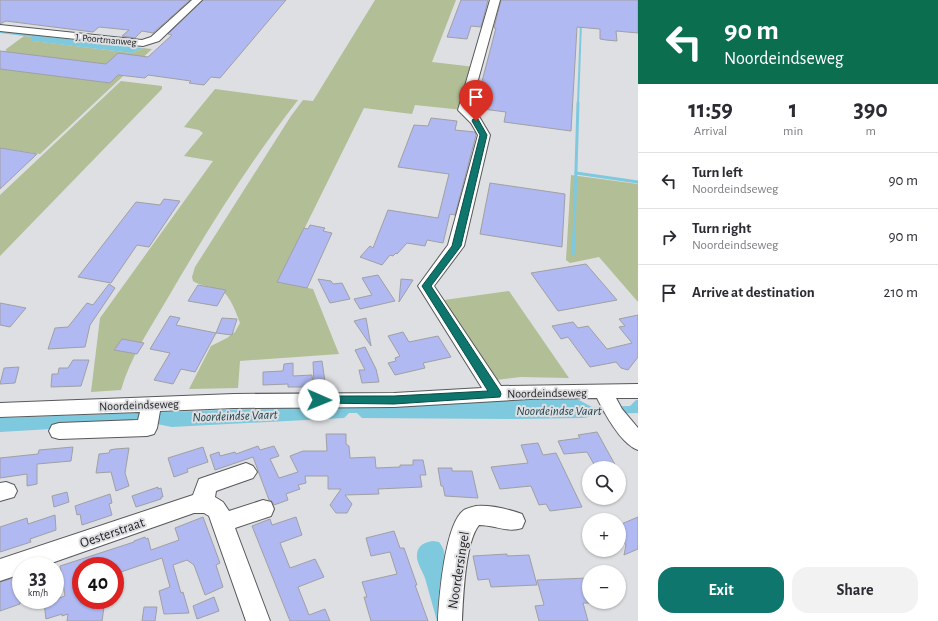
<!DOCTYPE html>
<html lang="en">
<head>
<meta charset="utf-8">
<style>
  :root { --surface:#fff; --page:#f2f2f3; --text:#2b2b33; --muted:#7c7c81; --line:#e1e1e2; --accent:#0f766e }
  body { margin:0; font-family:"Alegreya Sans",sans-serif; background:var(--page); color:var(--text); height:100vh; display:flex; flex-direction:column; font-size:15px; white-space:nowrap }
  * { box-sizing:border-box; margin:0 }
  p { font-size:13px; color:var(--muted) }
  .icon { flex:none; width:22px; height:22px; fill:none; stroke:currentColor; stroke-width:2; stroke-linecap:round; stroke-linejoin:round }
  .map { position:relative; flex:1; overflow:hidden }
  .sheet { display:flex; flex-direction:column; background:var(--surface); width:300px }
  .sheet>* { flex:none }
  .top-card { background:#0b6e4f; color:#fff; overflow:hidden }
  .buttons { position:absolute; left:582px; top:461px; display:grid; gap:8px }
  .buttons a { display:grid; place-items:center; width:44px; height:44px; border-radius:50%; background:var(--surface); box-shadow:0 1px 3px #0004; font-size:20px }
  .speed { position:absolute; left:12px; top:557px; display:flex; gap:8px; font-size:20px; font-weight:700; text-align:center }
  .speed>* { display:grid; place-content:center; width:52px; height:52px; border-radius:50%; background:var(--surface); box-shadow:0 1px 3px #0004; line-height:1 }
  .speed small { font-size:10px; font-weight:400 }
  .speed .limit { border:6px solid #d22; background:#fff; color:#111 }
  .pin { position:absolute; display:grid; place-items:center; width:34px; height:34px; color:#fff; margin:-41px -17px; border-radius:50% 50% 50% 0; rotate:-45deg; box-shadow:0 0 4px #0007 }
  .pin .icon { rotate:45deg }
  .me { position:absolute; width:44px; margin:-22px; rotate:91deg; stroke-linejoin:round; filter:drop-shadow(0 0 3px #0008) }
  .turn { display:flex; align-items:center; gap:14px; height:84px; padding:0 20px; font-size:18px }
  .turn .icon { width:52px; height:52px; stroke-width:2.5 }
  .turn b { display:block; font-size:28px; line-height:34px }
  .eta { display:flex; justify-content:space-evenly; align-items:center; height:68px; text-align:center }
  .eta b { font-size:24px; font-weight:600; line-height:28px }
  .cta { display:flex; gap:8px; margin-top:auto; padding:8px 20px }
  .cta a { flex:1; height:46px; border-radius:16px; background:var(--accent); color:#fff; font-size:16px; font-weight:600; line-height:46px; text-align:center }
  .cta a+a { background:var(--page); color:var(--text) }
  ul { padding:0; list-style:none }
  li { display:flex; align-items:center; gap:12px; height:56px; padding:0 20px; border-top:1px solid var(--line) }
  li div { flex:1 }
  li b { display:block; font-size:15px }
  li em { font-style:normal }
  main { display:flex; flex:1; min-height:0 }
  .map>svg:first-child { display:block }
  .green { fill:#b2be95 }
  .water { fill:#7ec9dd }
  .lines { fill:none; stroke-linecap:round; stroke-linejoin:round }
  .stream-far2 { stroke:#7ec9dd; stroke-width:2 }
  .stream-far1 { stroke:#7ec9dd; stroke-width:3 }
  .stream { stroke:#7ec9dd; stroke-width:3.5 }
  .building { fill:#b0b9f1; stroke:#a0a0a3 }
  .minor-casing { stroke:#57585a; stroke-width:2 }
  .minor { fill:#fff; fill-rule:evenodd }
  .route { fill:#0f766e; stroke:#0a4d48 }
  .labels { text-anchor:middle; stroke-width:4; stroke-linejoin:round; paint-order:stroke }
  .far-street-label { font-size:10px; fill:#1d1d1e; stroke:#dedfe2 }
  .street-label { font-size:12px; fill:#1d1d1e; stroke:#dedfe2 }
  .water-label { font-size:13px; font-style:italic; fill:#1f434c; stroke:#dedfe2 }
  .near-street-label { font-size:14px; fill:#1d1d1e; stroke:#dedfe2 }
</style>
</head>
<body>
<main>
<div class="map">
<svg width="638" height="621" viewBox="0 0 638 621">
  <rect width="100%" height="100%" fill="#dedfe2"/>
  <g class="green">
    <path d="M 375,0 L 456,0 L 432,62 L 475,67 L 463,110 L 415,105 L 412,114 L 364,108 L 278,282 L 313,289 L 339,354 L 240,361 L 238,388 L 189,389 L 211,346 L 227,338 L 235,332 L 240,323 C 236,312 229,292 218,289 C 209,286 201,286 193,281 L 192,277 L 195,267 L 291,116 L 303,100 L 313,101 Z"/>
    <polygon points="24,36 33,37 33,41 132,53 143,48 152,49 40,154 0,148 0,54 7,50 5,50"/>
    <polygon points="121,81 162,86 162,89 0,256 0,195"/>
    <path d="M 215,89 L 298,100 C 249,163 206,232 166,301 C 149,330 130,358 121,390 L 91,392 L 100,318 L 213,161 L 184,156 L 203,133 L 199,130 L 184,127 Z"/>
    <polygon points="571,175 638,184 638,302 599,257 570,263 566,260"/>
    <polygon points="509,291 569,378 521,377 496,380 444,300"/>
  </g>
  <g class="water">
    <polygon points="0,31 143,48 132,53 32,41 32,37 0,33"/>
    <polygon points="563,399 577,399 592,407 630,406 636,400 638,400 638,413 602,414 584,418 520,419 362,418 357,413 349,413 344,418 172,427 152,423 0,432 0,418 305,407 366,407 438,405 501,400"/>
    <path d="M 433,541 L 439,542 C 452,558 440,575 439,593 C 438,602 440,612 441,621 L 437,621 C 433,607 429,592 425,578 C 422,570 416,562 417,554 C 418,545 425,542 433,541 Z"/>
  </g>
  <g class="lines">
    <polyline class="stream-far2" points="578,104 581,23"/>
    <g class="stream-far1">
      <polyline points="576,173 638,182"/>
      <polyline points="574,236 578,103"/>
    </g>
    <polyline class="stream" points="573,254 574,235"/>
  </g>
  <g class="building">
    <polygon points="0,0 190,0 153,33 142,31 135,38 122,36 129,30 99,27 93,32 6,21 0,24"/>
    <polygon points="203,0 286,0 220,78 211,77 204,85 189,83 191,81 148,75 145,78 118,75 110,83 0,69 0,51 106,64 118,53 148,57 172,35 168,34"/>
    <polygon points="461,0 488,0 481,27 471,26 467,39 447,37"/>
    <polygon points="501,0 638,0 638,33 616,31 617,41 606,40 600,39 600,29 577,27 571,131 504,122 506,112 475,108 496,28 494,28"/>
    <polygon points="431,118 457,121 455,130 475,132 476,135 455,215 450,214 443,243 427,240 425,246 407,243 397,254 396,253 393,256 390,255 382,265 360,257 370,246 373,248 388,210 438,218 449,174 398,167 414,125 428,126"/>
    <polygon points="0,148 37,154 0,189"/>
    <polygon points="490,183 565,194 562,247 480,234"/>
    <polygon points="164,199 180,201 149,247 137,245 111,283 78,277 136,202 160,205"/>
    <polygon points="310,225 325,228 323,231 332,233 307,288 277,282 304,228 308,229"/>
    <polygon points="586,264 617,300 558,311 531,273"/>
    <polygon points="378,275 395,301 360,309 354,299 372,295 362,278"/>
    <polygon points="318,279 331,281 333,284 342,283 350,299 330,303"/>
    <polygon points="401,279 413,280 399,302"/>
    <polygon points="109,284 115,288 90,325 85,347 48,349 55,328 68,327 87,303 93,305"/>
    <polygon points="198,285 226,290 217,306 188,301"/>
    <polygon points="0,303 26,308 10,327 0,325"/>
    <polygon points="638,315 638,357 628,370 621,368 616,362 590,367 568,337 561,339 552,326 573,322 578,328 588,326 607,349 632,343 619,327 625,326 619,319"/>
    <polygon points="170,316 180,318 176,325 216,333 195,372 181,369 173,384 154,380 170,353 150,349"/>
    <polygon points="222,318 237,319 232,335 216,333"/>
    <polygon points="366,318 371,346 354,321"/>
    <polygon points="403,332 409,342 438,336 451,357 423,363 425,368 395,375 388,363 396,361 395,358 400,356 388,336"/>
    <polygon points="122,339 144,343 137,354 114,350"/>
    <polygon points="365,347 376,369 379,382 362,383 359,370 365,370 355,350"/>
    <polygon points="73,360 89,360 81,386 51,387 52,374 58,374 59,368 68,368"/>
    <polygon points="322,361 325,382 314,383 313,362"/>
    <polygon points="293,363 293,376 312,375 313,385 303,385 303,387 288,387 288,384 263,385 263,372 283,371 284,364"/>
    <polygon points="19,367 15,383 0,384 4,368"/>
    <polygon points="597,432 613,461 617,468 596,468 587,452 564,454 558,441 580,438 578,435"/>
    <polygon points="326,434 346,434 346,444 349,446 350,458 375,457 376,468 400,467 400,465 413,465 413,460 423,460 426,475 420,475 422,487 378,489 379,494 345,495 352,504 347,513 336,513 330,505 341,489 328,489 328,476 305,476 306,483 298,485 300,489 286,494 288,500 274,505 272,501 269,500 253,457 215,470 210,455 219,452 220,456 235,452 236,454 258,446 260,450 274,446 279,456 270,459 279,478 298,472 290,456 303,451 327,451"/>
    <polygon points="538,443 543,455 556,453 582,507 550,511 546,504 539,505 531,486 500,489 491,467 528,463 521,445"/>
    <polygon points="73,447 71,461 37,464 37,484 27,486 27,474 0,478 0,458 38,454 39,450"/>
    <polygon points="203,447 208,462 187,469 188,472 174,477 168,458"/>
    <polygon points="129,448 125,473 129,486 116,491 111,472 96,473 99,454 109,453 110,450 115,449"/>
    <polygon points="438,468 452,468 452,471 472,471 478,498 445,496 443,486 441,486"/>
    <polygon points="158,487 158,489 161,488 163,497 161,497 161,499 136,507 132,496"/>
    <polygon points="67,492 69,502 54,507 52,496"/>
    <polygon points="110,494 112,503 109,504 112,515 82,525 80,514 77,515 75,506"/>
    <polygon points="55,515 56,530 30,539 31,542 0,552 0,527 27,518 28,524"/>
    <polygon points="203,517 220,563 216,565 223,587 205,595 194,565 187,560 173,565 181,593 183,592 189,613 164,614 159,591 170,587 162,558 115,574 115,566 81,566 81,604 98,600 105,600 102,621 67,621 68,614 62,616 62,614 46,619 44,603 65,596 60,566 134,542 134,541 145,537 146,539 148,538 151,550 179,540 175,528"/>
    <polygon points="296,517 302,535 280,543 290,568 315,559 324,577 298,587 309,615 325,609 330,621 290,621 252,526 270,519 272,525"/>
    <polygon points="638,517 638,549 624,555 626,545 619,537 619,525"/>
    <polygon points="394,531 400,548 404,548 417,585 415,585 428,621 371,621 364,597 367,597 362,582 397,574 390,552 371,556 366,538"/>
    <polygon points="507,554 507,556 529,555 537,585 491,587 489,579 478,580 473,556"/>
    <polygon points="17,577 17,583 21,581 20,604 0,611 0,582"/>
    <polygon points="589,578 589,603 583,603 588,621 539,621 535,606 544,605 537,580"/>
    <polygon points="214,597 219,611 197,619 193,606"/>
    <polygon points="144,607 157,607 155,621 142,621"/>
  </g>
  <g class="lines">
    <g class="minor-casing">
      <g id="minor">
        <polygon points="192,0 202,0 159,41 143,46 0,31 0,25 142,40 151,37"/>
        <path d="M 490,0 L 500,0 L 470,109 L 480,118 L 490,135 L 464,246 L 434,286 L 501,386 L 638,384 L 638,398 L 616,398 L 622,409 L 638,428 L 638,450 C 621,444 605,414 597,398 L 529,399 L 394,407 L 234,408 L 160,411 L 157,428 L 154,434 L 147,436 L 59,439 L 52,437 L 49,431 L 52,425 L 59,423 L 138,420 L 140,412 L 0,417 L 0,403 L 234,394 L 394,393 L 482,388 L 418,286 L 448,245 L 478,135 L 471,123 L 458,110 Z"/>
        <polygon points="246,463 253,466 257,472 253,478 216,491 215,497 223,502 229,511 263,500 271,502 274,509 271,516 235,528 270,621 246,621 209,516 204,513 194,513 43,566 21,566 21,574 0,581 0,559 193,495 199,479"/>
        <polygon points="6,482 14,485 17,491 14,497 0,501 0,483"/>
        <path d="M 476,506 C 491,505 508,509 522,514 L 525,521 L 522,528 C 508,533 494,525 479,525 C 465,542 463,599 462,621 L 438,621 C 439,598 445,523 464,510 C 467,508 472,507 476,506 Z"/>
      </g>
    </g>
    <use href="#minor" class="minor"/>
  </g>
  <polygon class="route" points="473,119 478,119 487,135 461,246 431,286 500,391 501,394 500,397 394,404 316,403 314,400 316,397 319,396 394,396 488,391 422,286 452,246 480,135 472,121"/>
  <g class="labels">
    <g class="far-street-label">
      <text transform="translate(106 39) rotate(5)" y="4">J. Poortmanweg</text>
    </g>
    <g class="street-label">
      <text transform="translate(547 393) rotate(-1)" y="4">Noordeindseweg</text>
      <text transform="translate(139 405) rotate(-2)" y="4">Noordeindseweg</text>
    </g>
    <g class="water-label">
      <text x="559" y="415">Noordeindse Vaart</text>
      <text transform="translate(235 415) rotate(-2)" y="5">Noordeindse Vaart</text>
    </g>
    <g class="near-street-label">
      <text transform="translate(112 532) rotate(-19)" y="5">Oesterstraat</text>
      <text transform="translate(458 570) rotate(-81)" y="5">Noordersingel</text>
    </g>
  </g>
</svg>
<div class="buttons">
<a><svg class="icon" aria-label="search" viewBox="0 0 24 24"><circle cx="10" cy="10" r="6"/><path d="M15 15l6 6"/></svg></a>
<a>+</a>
<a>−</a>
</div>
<div class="speed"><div>33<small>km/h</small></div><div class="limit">40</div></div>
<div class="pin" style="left:476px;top:121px;background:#d93025"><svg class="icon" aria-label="arrive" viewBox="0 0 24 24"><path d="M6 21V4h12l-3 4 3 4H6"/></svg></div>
<svg class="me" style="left:319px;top:400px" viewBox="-20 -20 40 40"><circle r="19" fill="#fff"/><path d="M0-13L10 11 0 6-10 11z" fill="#0f766e"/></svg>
</div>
<section class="sheet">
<div class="top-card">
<div class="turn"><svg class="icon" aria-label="left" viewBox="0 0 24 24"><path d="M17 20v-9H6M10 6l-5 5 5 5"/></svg><div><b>90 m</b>Noordeindseweg</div></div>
</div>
<div class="eta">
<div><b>11:59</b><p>Arrival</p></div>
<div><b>1</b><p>min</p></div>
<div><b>390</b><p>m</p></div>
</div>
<ul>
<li><svg class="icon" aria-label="left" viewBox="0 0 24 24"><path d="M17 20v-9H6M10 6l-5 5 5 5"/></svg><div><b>Turn left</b><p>Noordeindseweg</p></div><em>90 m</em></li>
<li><svg class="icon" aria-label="right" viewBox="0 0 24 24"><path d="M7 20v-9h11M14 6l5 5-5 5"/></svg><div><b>Turn right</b><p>Noordeindseweg</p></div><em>90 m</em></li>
<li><svg class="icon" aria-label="arrive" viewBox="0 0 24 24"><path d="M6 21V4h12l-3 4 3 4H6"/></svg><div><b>Arrive at destination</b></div><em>210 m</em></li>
</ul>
<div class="cta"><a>Exit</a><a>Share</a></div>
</section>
</main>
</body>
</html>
